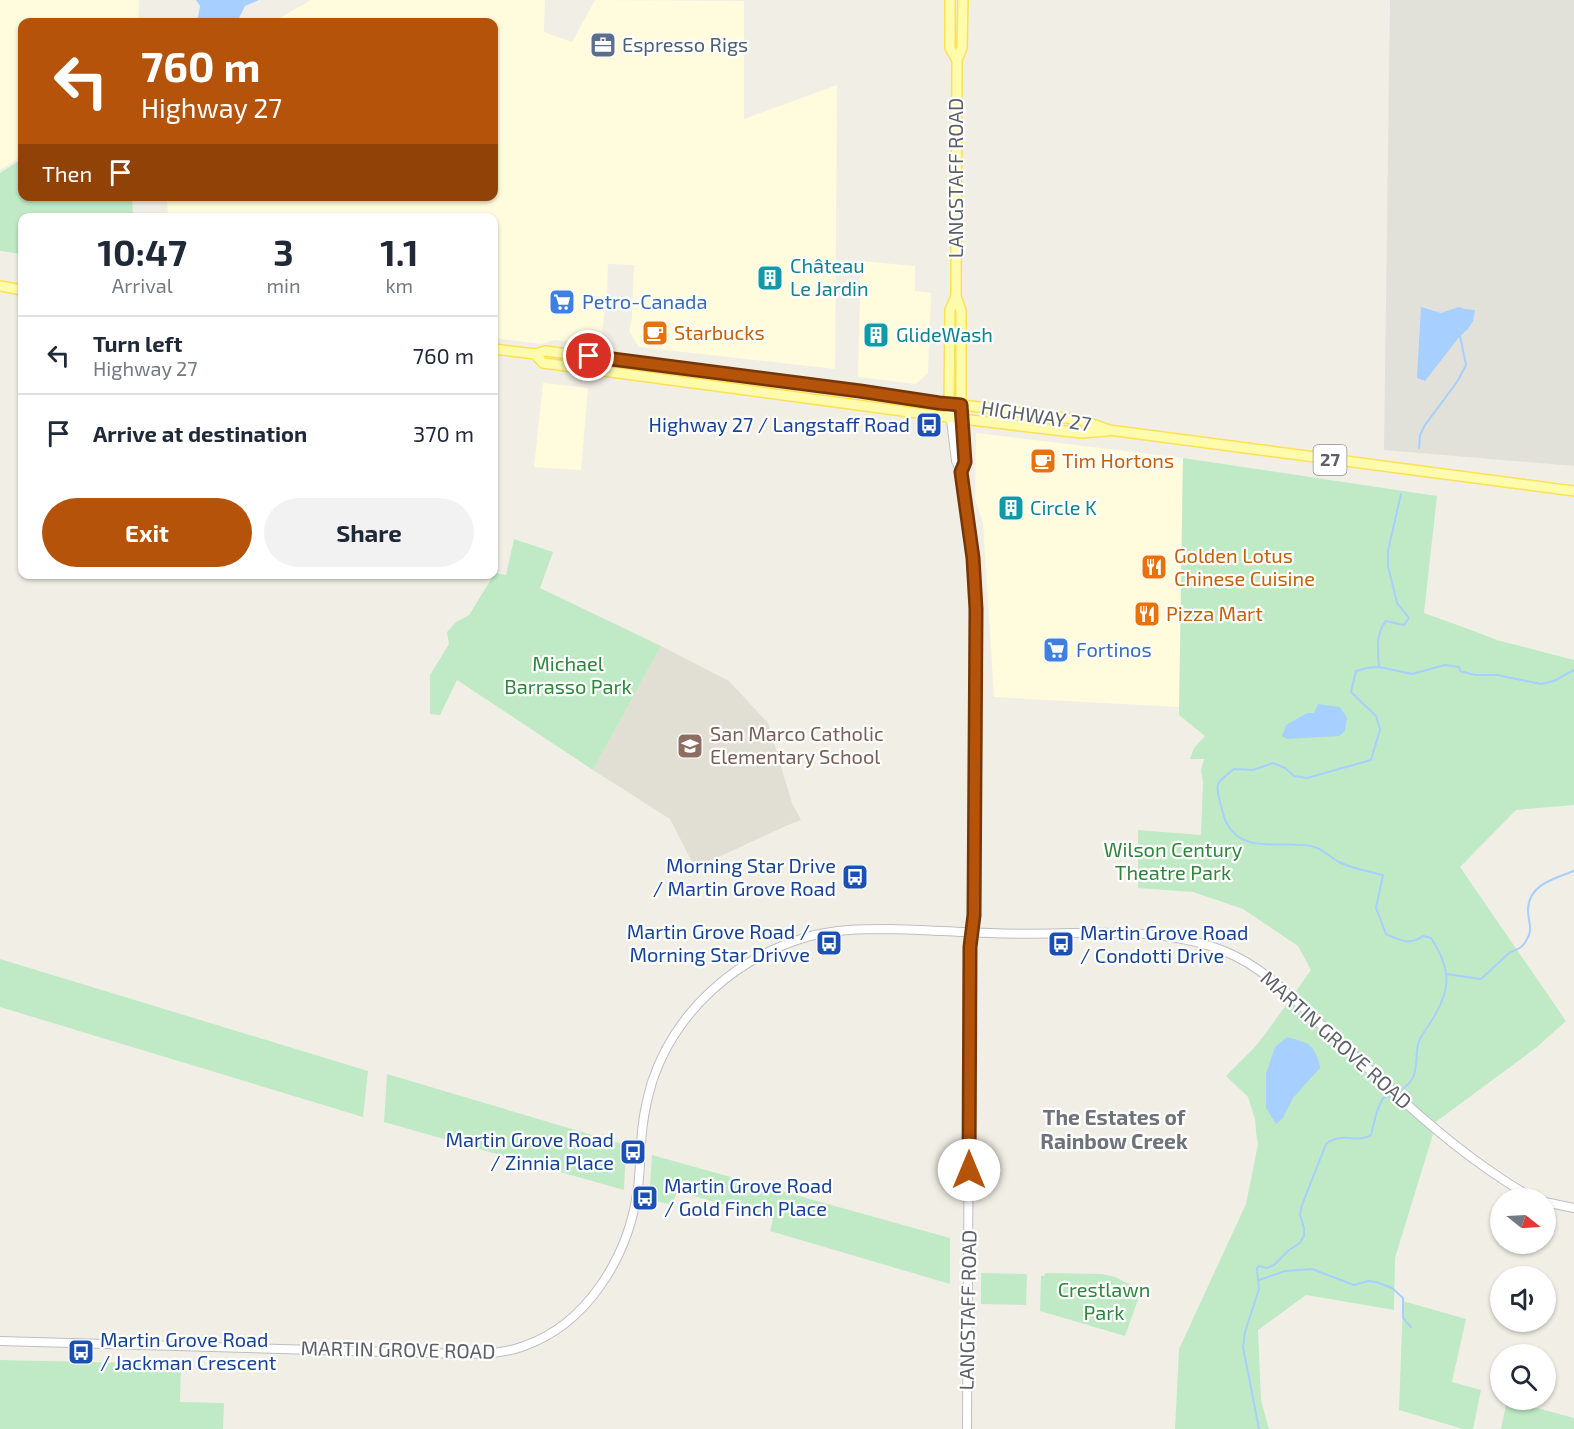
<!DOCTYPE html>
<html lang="en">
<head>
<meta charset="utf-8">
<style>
  :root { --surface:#fff; --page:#f2f2f3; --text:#1f2937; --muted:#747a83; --line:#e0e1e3; --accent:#b45309 }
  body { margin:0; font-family:"Exo 2",sans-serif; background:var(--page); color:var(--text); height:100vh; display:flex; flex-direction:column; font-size:22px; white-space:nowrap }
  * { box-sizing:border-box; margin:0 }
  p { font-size:20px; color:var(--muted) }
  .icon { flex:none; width:33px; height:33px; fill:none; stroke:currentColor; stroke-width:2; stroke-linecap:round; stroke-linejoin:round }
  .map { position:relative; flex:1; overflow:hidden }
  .drawer { position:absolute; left:18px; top:213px; width:480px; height:366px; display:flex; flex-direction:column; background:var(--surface); border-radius:12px; box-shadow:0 2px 4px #0004 }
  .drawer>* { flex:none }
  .hud { position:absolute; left:18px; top:18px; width:480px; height:183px; border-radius:12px; box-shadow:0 2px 4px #0004; background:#b45309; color:#fff; overflow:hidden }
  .needle { width:39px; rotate:108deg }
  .buttons { position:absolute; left:1490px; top:1188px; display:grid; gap:12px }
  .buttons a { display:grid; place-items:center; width:66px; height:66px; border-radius:50%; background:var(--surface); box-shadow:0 2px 4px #0004; font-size:30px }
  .pin { position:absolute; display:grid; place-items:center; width:51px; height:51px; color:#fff; margin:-26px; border:3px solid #fff; border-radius:50%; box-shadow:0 2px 6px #0007 }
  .me { position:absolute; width:66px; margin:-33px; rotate:0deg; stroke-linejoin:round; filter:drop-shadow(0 0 4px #0008) }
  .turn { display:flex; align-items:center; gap:21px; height:126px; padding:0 24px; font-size:27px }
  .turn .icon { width:78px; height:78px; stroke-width:2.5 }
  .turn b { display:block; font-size:42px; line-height:51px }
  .then { display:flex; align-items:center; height:57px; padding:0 24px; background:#0003; gap:12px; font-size:22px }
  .eta { display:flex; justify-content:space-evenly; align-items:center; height:102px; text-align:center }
  .eta b { font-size:36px; font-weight:700; line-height:42px }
  .button { display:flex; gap:12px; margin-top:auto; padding:12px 24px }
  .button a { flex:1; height:69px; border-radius:36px; background:var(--accent); color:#fff; font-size:24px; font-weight:700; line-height:69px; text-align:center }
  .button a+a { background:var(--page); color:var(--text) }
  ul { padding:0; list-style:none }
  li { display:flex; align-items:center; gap:18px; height:78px; padding:0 24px; border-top:2px solid var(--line) }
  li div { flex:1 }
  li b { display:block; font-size:22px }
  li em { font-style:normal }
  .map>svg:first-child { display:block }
  .commercial { fill:#fffbdc }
  .industrial { fill:#e1e1da }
  .education { fill:#e1dfd4 }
  .green { fill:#c0eac5 }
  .water { fill:#a7cfff }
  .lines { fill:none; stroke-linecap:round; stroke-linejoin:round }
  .stream { stroke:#a7cfff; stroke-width:2 }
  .minor-casing { stroke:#bdbec5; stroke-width:10 }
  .major-casing { stroke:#fde152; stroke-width:12 }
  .minor { stroke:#fff; stroke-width:8 }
  .major { stroke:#fffbac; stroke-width:9 }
  .route-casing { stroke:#753606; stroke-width:15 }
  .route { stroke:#b45309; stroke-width:10 }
  .labels { text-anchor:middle; stroke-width:4.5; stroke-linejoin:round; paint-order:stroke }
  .shield { fill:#fff; stroke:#8e9095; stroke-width:1.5 }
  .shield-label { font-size:18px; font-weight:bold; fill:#5d6067 }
  .service-label { font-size:20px; fill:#4e5e75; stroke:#fff; text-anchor:start }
  .street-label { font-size:20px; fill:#5d6067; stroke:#fff }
  .culture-label { font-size:20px; fill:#0d838f; stroke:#fff; text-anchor:start }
  .shop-label { font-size:20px; fill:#366cbe; stroke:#fff; text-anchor:start }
  .food-label { font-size:20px; fill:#c56008; stroke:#fff; text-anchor:start }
  .transit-label { font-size:20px; fill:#164399; stroke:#fff; text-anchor:end }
  .park-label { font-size:20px; fill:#2e853c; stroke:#fff }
  .education-label { font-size:20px; fill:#785e54; stroke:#fff; text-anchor:start }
  .neighbourhood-label { font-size:21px; font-weight:bold; fill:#6e7279; stroke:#fff }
</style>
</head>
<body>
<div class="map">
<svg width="1574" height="1429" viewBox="0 0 1574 1429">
  <rect width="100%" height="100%" fill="#f1efe5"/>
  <g class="commercial">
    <polygon points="0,0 139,0 138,22 22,22 22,156 0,170"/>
    <polygon points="311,0 545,0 544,32 572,42 594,2 596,0 744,1 744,119 837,85 835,369 639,347 629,331 632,317 634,265 608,264 607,293 601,341 598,345 555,340 541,344 494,338 494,218 168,217 167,197 494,196 494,22 273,22"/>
    <polygon points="861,261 915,266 915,291 931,293 928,373 916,384 858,377"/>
    <polygon points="543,383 588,388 581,470 534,467"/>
    <polygon points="976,433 1183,458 1179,707 994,697 983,523 975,500"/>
  </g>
  <polygon class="industrial" points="1390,0 1574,0 1574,466 1384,450"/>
  <polygon class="education" points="661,646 729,681 768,723 792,803 801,820 788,825 695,868 670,819 593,770"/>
  <g class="green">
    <polygon points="22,159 22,196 132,197 133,217 22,218 22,254 0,251 0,173"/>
    <polygon points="1183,458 1437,496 1424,613 1482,634 1497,640 1574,660 1574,805 1516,810 1460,867 1566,1021 1537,1047 1437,1121 1395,1258 1394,1310 1306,1295 1258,1330 1261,1400 1269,1429 1175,1429 1179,1349 1246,1204 1258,1144 1256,1132 1255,1119 1248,1097 1226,1076 1254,1048 1266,1033 1311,970 1298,946 1243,909 1193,892 1138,888 1138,830 1201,835 1203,782 1201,770 1204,759 1190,759 1194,748 1205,736 1179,715"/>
    <polygon points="514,539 553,552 540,588 661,646 593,770 457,680 440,715 430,714 430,675 449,644 447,632 456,622 469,615 495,573 506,575"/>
    <polygon points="0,959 368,1071 363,1117 0,1007"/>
    <polygon points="387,1074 626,1145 624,1190 384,1122"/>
    <polygon points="652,1155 950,1238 950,1284 770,1231 773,1219 677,1191 672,1205 649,1199"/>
    <polygon points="981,1273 1025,1274 1027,1275 1026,1305 981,1304"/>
    <polygon points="1046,1273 1102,1274 1115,1277 1137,1288 1138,1291 1141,1292 1140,1294 1125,1336 1040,1311 1041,1276 1044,1276"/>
    <polygon points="1403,1301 1466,1319 1452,1382 1481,1390 1473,1429 1463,1429 1399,1410"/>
    <polygon points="0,1360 181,1364 180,1402 224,1403 223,1429 0,1429"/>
    <polygon points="1507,1400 1574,1418 1574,1429 1501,1429"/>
  </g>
  <g class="water">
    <polygon points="196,0 259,0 245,6 237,22 190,22 198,17 200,6"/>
    <polygon points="1421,307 1441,313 1459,307 1465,309 1475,310 1473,321 1468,329 1460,336 1425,381 1417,378"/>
    <polygon points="1318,704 1340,707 1347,718 1345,731 1339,736 1287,739 1282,736 1286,725 1307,713 1314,713"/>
    <path d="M 1287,1037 C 1293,1039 1303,1041 1308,1044 C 1315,1049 1319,1060 1320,1068 L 1293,1098 L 1283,1118 L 1276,1124 L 1266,1108 L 1266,1074 L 1275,1047 Z"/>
  </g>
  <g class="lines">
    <g class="stream">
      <polyline points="1419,448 1420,435 1425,425 1457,382 1466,365 1460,336"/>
      <path d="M 1379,667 C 1378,651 1375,634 1386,621 L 1404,625 L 1409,618 L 1397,603 L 1388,566 L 1388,551 L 1401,494"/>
      <path d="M 1446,974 L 1481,979 C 1490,971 1499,962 1508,954 C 1516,948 1520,951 1526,941 C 1534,929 1528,923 1528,910 C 1528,885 1555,878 1574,871"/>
      <path d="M 1397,1092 C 1421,1080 1414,1065 1418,1044 C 1420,1036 1428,1027 1432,1020 C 1452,988 1451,969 1431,938 L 1423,936 C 1410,946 1399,940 1386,934 L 1376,908 L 1383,875 C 1368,871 1353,869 1339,862 C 1330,857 1322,848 1311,846 C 1283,840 1244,855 1227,824 C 1224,819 1223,812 1221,806 C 1215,782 1215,784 1234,769 L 1253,770 L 1273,763 L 1285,768 L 1294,776 L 1307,778 L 1371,760 L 1380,730 L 1378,722 L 1376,716 L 1351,692 L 1356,671 L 1367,668 L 1379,667 L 1412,674 L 1445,665 L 1459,667 L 1460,671 L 1475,675 L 1497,675 L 1541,684 L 1554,681 L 1574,670"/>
      <polyline points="1259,1280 1285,1271 1312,1269 1354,1285 1368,1281 1376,1282 1392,1288 1403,1298 1403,1318 1411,1327"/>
      <path d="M 1259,1429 L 1243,1347 L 1245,1332 L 1259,1289 L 1257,1268 L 1259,1266 L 1267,1268 L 1274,1265 L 1289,1250 L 1300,1243 L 1304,1236 L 1304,1228 L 1300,1215 L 1302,1205 L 1326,1144 C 1341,1131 1357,1144 1371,1135 L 1377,1111 L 1383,1098 L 1392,1094"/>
    </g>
    <g class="minor-casing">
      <g id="minor">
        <polyline points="949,404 956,461 961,472 973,558 977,609 974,915 970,947 967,1429"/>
        <polyline points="961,472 965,462 962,419"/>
        <polyline points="1545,1202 1574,1208"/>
        <path d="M 0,1341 L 460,1354 C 482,1354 503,1354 524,1346 C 587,1324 627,1258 637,1194 C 640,1177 640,1161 641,1144 C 642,1123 646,1102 652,1082 C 676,1010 736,958 807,937 C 835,929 863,929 892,929 C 925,930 958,932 991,933 C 1067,937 1151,922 1224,951 C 1266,968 1297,1002 1330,1033 C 1381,1080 1429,1128 1486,1168 C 1502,1179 1517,1190 1534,1198"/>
      </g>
    </g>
    <g class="major-casing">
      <g id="major">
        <polyline points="950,0 950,48 957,60"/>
        <polyline points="0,286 22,290"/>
        <polyline points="956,296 961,311 961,410"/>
        <polyline points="494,349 535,354 545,351 860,391 939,403 971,406 1081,420 1109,430 1574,491"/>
        <polyline points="535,354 543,363 962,419 1081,433 1107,431"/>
        <polyline points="949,404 950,310 956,296 957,60 962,48 963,0"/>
      </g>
    </g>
    <use href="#minor" class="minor"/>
    <use href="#major" class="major"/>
  </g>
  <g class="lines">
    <g class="route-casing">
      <polyline id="route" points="589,356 860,391 939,403 961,405 965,462 961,472 973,558 976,609 974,915 970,947 969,1170"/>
    </g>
    <use href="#route" class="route"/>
  </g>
  <defs>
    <g id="office-square" transform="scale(1.35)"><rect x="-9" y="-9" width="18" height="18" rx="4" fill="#5c6f8a" stroke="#fff"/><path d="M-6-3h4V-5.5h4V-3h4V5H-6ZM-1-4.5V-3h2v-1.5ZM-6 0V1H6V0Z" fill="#fff"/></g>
    <g id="building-square" transform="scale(1.35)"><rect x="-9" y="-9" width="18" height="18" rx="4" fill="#0f9aa8" stroke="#fff"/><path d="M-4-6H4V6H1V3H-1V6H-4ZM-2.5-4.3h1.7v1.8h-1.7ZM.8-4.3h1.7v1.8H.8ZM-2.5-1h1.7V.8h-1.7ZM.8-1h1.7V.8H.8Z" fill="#fff"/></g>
    <g id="supermarket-square" transform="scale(1.35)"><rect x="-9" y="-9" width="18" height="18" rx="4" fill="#3f7fe0" stroke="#fff"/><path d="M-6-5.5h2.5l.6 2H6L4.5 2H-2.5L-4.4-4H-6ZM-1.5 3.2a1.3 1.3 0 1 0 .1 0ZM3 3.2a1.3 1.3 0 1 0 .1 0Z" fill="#fff"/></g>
    <g id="cafe-square" transform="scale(1.35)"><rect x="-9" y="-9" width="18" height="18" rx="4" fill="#e8710a" stroke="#fff"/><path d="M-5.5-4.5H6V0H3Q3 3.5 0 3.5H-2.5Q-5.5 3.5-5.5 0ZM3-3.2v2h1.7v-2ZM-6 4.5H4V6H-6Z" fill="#fff"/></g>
    <g id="bus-square" transform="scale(1.35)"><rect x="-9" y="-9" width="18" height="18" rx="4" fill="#1a4fb4" stroke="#fff"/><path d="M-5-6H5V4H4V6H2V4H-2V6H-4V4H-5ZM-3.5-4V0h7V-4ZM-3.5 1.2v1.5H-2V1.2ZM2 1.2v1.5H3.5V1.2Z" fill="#fff"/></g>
    <g id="restaurant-square" transform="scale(1.35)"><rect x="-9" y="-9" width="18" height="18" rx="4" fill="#e8710a" stroke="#fff"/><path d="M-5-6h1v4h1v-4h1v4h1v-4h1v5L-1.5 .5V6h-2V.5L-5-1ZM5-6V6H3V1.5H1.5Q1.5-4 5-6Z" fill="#fff"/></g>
    <g id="school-square" transform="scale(1.35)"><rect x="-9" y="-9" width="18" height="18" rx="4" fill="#8d6e63" stroke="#fff"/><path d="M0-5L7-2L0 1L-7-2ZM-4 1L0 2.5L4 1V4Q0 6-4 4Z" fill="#fff"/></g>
  </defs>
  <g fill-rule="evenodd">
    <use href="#office-square" x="603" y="45"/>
    <use href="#building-square" x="770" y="278"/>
    <use href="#supermarket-square" x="562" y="302"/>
    <use href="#cafe-square" x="655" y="333"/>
    <use href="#building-square" x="876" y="335"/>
    <use href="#bus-square" x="929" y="425"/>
    <use href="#cafe-square" x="1043" y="461"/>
    <use href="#building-square" x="1011" y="508"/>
    <use href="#restaurant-square" x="1154" y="567"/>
    <use href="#restaurant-square" x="1147" y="614"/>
    <use href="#supermarket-square" x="1056" y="650"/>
    <use href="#school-square" x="690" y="746"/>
    <use href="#bus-square" x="855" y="877"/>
    <use href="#bus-square" x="829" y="943"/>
    <use href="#bus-square" x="1061" y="944"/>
    <use href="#bus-square" x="633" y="1152"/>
    <use href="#bus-square" x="645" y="1198"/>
    <use href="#bus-square" x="81" y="1352"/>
  </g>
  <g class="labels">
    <rect class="shield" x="1313.5" y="445" width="33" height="30" rx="4.5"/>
    <g class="shield-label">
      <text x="1330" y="466">27</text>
    </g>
    <g class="service-label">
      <text x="622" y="52">Espresso Rigs</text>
    </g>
    <g class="street-label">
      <text transform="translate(956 178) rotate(-90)" y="7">LANGSTAFF ROAD</text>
      <text transform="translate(1036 416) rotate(9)" y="7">HIGHWAY 27</text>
      <text transform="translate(1336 1040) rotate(42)" y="7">MARTIN GROVE ROAD</text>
      <text transform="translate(968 1310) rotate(-89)" y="7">LANGSTAFF ROAD</text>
      <text transform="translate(398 1350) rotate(1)" y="7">MARTIN GROVE ROAD</text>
    </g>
    <g class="culture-label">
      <text x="790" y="273">Château<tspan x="790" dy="23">Le Jardin</tspan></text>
      <text x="896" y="342">GlideWash</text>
      <text x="1030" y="515">Circle K</text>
    </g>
    <g class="shop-label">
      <text x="582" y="309">Petro-Canada</text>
      <text x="1076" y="657">Fortinos</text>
    </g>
    <g class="food-label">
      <text x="674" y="340">Starbucks</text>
      <text x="1062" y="468">Tim Hortons</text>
      <text x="1174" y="563">Golden Lotus<tspan x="1174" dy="23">Chinese Cuisine</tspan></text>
      <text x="1166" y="621">Pizza Mart</text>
    </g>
    <g class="transit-label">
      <text x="910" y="432">Highway 27 / Langstaff Road</text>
      <text x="836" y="873">Morning Star Drive<tspan x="836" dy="23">/ Martin Grove Road</tspan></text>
      <text x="810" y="939">Martin Grove Road /<tspan x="810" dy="23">Morning Star Drivve</tspan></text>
      <text x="1080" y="940" text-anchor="start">Martin Grove Road<tspan x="1080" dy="23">/ Condotti Drive</tspan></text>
      <text x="614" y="1147">Martin Grove Road<tspan x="614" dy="23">/ Zinnia Place</tspan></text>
      <text x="664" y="1193" text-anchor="start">Martin Grove Road<tspan x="664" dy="23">/ Gold Finch Place</tspan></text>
      <text x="100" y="1347" text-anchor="start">Martin Grove Road<tspan x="100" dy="23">/ Jackman Crescent</tspan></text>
    </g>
    <g class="park-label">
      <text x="568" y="671">Michael<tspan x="568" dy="23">Barrasso Park</tspan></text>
      <text x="1173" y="857">Wilson Century<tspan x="1173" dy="23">Theatre Park</tspan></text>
      <text x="1104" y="1297">Crestlawn<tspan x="1104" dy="23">Park</tspan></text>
    </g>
    <g class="education-label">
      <text x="710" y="741">San Marco Catholic<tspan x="710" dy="23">Elementary School</tspan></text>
    </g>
    <g class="neighbourhood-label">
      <text x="1114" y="1125">The Estates of<tspan x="1114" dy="24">Rainbow Creek</tspan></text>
    </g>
  </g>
</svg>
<div class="buttons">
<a><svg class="needle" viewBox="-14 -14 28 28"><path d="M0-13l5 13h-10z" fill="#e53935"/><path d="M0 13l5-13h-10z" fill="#747a83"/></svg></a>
<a><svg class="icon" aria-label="sound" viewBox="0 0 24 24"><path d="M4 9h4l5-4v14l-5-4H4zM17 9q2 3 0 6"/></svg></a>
<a><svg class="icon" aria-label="search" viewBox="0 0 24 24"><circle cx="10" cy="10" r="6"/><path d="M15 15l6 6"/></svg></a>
</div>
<div class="pin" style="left:589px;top:356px;background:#d93025"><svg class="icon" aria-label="arrive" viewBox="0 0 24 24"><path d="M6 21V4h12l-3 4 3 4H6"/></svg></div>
<svg class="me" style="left:969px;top:1170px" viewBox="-20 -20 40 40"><circle r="19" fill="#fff"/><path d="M0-13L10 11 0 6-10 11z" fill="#b45309"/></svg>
<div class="hud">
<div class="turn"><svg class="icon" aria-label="left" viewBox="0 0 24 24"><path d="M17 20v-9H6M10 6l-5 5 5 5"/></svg><div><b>760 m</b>Highway 27</div></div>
<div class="then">Then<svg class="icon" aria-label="arrive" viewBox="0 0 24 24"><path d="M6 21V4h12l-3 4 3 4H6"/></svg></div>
</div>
<section class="drawer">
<div class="eta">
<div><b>10:47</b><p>Arrival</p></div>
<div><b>3</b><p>min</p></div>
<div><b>1.1</b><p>km</p></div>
</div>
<ul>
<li><svg class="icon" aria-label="left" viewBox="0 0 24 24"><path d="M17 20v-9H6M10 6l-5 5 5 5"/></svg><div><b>Turn left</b><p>Highway 27</p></div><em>760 m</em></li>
<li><svg class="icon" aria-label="arrive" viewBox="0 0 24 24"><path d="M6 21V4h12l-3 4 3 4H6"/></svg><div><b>Arrive at destination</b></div><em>370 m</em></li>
</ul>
<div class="button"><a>Exit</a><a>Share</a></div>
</section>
</div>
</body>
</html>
